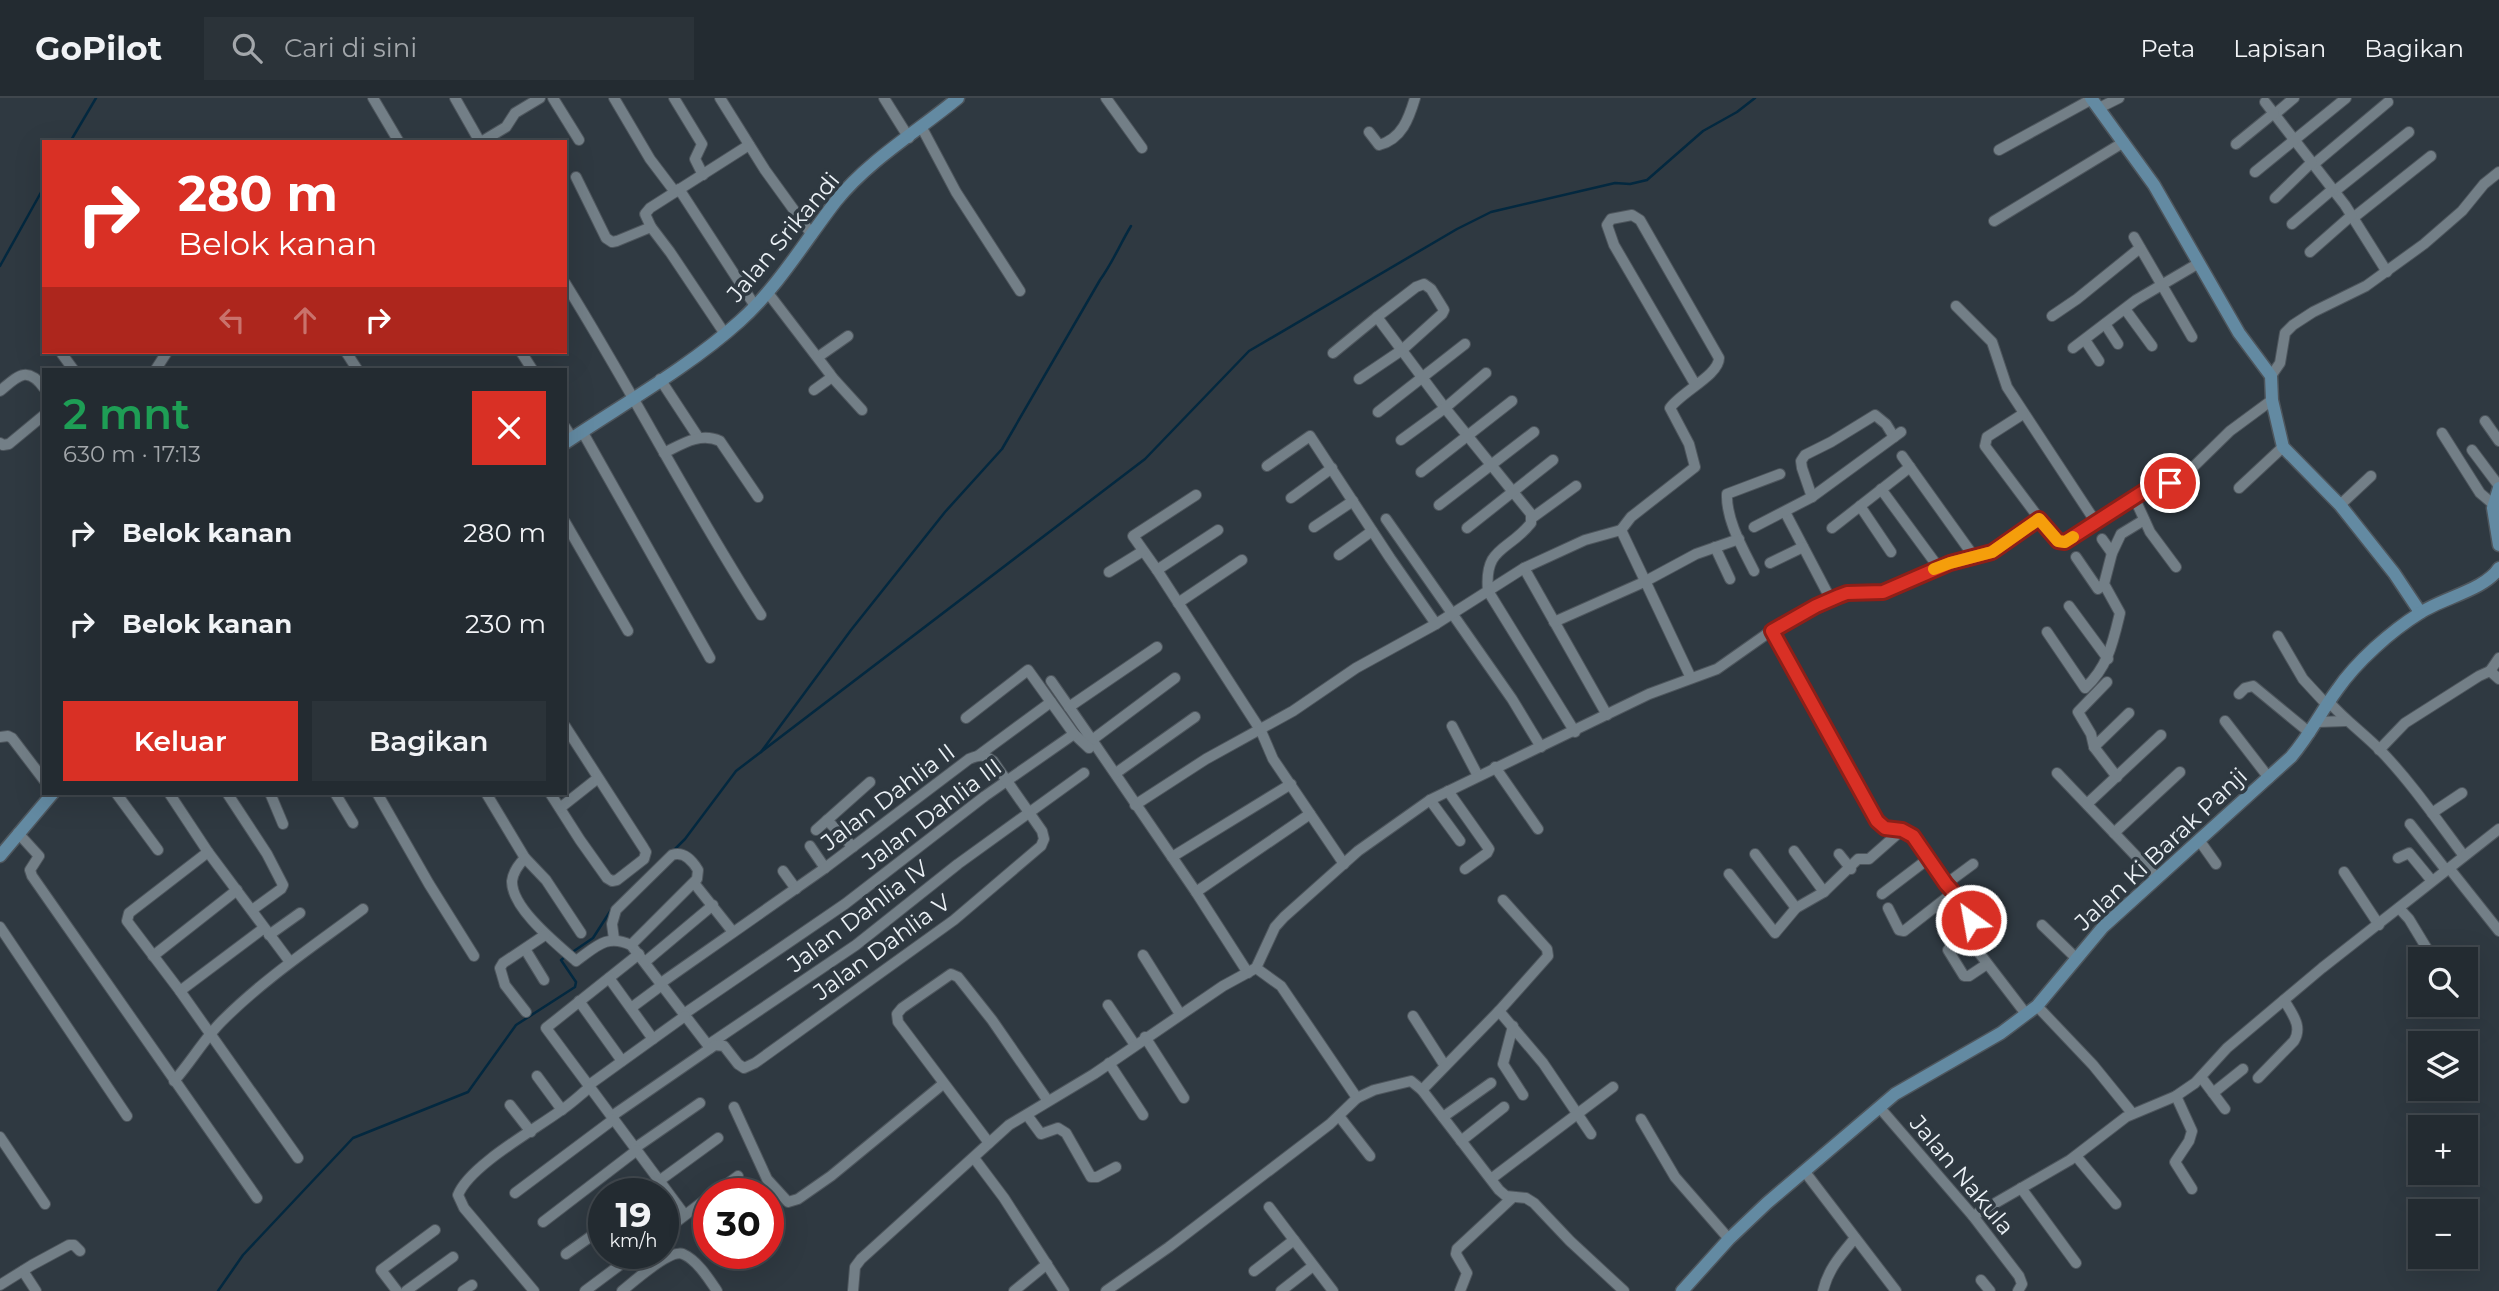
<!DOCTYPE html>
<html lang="id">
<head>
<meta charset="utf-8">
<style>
  :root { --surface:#232b31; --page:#2b3339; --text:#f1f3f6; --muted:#a3a7ab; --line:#40474d; --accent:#d93025 }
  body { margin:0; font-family:Montserrat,sans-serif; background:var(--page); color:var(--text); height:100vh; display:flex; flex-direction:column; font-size:26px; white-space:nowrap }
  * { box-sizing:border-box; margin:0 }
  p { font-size:23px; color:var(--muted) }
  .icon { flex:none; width:38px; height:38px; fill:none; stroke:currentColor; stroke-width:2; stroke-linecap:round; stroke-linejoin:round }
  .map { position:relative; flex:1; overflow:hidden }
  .sheet { position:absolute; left:42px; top:270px; width:525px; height:427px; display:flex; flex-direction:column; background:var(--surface); border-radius:0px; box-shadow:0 7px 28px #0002,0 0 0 2px var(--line) }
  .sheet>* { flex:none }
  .top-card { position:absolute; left:42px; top:42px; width:525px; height:214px; border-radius:0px; box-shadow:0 7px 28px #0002,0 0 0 2px var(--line); background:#d93025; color:#fff; overflow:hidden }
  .controls { position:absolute; left:2408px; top:849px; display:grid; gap:14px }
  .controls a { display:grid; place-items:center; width:70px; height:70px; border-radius:0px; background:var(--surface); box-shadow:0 7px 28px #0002,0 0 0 2px var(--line); font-size:35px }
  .speed { position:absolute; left:588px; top:1080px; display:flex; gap:14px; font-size:35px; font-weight:700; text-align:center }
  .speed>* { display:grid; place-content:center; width:91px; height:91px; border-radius:50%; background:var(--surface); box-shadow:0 7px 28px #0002,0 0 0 2px var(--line); line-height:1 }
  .speed small { font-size:18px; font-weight:400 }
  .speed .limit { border:10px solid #d22; background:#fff; color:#111 }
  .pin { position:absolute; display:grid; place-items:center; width:60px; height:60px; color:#fff; margin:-30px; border:4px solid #fff; border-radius:50%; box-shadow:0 2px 7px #0007 }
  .me { position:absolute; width:77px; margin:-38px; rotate:328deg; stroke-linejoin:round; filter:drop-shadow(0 0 5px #0008) }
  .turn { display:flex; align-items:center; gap:24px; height:147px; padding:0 21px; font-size:32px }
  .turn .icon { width:91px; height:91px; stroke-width:2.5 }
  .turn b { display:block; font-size:49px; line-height:60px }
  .lanes { display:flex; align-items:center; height:66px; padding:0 21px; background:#0003; justify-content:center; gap:35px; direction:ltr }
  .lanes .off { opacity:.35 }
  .round { display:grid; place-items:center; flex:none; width:74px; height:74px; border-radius:0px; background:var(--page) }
  .head { display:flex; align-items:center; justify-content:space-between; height:119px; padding:0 21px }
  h1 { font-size:42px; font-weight:600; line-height:52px; color:#1e9e55 }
  .cta { display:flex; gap:14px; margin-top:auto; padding:14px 21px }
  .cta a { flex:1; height:80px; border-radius:0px; background:var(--accent); color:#fff; font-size:28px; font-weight:600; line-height:80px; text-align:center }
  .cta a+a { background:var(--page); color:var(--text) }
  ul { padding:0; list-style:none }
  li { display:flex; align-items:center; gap:21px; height:91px; padding:0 21px }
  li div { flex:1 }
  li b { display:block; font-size:26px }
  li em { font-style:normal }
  header { display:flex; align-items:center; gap:42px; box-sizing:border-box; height:98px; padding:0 35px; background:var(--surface); border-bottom:2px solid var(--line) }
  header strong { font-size:33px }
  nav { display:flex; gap:38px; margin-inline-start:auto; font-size:24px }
  .search { width:490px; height:63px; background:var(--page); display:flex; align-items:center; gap:18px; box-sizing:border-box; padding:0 24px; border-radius:0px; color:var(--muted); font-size:26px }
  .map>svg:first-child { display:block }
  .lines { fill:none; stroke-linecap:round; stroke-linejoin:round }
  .stream { stroke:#03283f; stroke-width:2.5 }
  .street-casing { stroke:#4e565d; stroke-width:12 }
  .secondary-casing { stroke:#4e565d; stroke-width:15 }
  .street { stroke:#737f87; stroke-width:10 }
  .secondary { stroke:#638aa2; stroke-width:12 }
  .route-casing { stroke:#8d1f18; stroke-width:18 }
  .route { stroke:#d93025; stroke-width:12 }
  .slow { stroke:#f59e0b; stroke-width:12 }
  .labels { text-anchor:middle; stroke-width:7; stroke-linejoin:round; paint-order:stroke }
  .street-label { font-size:23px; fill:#ebf1f6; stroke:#2f3941 }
</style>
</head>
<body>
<header>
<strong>GoPilot</strong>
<div class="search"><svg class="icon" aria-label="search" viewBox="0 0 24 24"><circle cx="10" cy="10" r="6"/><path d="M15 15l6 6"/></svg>Cari di sini</div>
<nav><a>Peta</a><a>Lapisan</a><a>Bagikan</a></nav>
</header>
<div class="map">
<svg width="2499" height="1193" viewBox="0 0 2499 1193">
  <rect width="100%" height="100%" fill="#2f3941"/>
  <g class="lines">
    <g class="stream">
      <polyline points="70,44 96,0"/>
      <polyline points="0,168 44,89"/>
      <path d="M 761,654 L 851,532 L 945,414 L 1002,351 L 1100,182 C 1113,164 1120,146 1131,128"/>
      <polyline points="674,752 685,741 736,673 1145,361 1249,253 1457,131 1491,114 1615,85 1630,86 1647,82 1703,33 1737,14 1755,0"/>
      <polyline points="571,855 593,840 611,812"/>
      <polyline points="218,1193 243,1157 353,1040 468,994 516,927 575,889 576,884 561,862 565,859"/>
    </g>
    <g class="street-casing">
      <g id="street">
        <polyline points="373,0 399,44"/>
        <polyline points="455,0 480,44"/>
        <polyline points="553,0 579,42"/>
        <polyline points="614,0 650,61 675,94"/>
        <polyline points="674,0 702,46 695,61 703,77"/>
        <polyline points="720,0 765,72 812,137"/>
        <polyline points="884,0 909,40"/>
        <polyline points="1106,0 1142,50"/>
        <polyline points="2265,4 2345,107 2387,174"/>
        <polyline points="2099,10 2119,0"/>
        <polyline points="2275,16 2294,0"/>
        <polyline points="922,30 956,94 1020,193"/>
        <path d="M 1369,34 L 1379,47 C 1402,41 1409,20 1415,0"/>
        <polyline points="481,44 506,29 515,15 540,0"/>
        <polyline points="2236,46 2274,15"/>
        <polyline points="1999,52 2092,1"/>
        <polyline points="2314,66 2388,4"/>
        <polyline points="2255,74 2346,0"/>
        <polyline points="576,79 606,140 612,144 617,143 651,129 670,154 725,236"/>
        <polyline points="679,91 755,208"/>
        <polyline points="2335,93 2409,34"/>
        <polyline points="2275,100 2312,64"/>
        <polyline points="2353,120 2431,58"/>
        <polyline points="1994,123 2124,44"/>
        <polyline points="2292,126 2333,91"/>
        <polyline points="651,129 645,116 650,110 749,47"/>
        <polyline points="2134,139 2192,239"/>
        <polyline points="2310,154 2352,117"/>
        <path d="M 565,185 C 633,294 691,409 761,517"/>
        <polyline points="768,195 830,276 832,279 814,292"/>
        <polyline points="1956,208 1992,244 2007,289 2095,423"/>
        <polyline points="2125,211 2152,248"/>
        <polyline points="2052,218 2077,201 2140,150"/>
        <polyline points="2105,226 2118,246"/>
        <polyline points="2085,242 2099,263"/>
        <polyline points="2073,250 2136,202 2199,165"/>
        <polyline points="346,254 357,271"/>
        <polyline points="521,254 532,271"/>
        <path d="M 1333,255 L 1377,219 L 1445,310 L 1531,416 L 1531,425 C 1508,454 1484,448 1488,493 L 1575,634"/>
        <polyline points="62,256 73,271"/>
        <polyline points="818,259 848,238"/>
        <polyline points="156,271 167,254"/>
        <polyline points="2271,278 2280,265 2285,235 2293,227 2313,214 2366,188 2424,146 2462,113 2484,86 2499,74"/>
        <polyline points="832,279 862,312"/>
        <polyline points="660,281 698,339"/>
        <polyline points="1359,281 1402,252 1442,216 1444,212 1431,191 1424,186 1416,189 1377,219"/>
        <path d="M 0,293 C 18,278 27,267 44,290"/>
        <polyline points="1378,314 1465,246"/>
        <polyline points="2023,316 1987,339 1985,348 2053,439 2058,443 2065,444 2149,390 2170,385 2183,379 2230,333 2272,302"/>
        <polyline points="2485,323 2499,343"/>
        <polyline points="565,329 572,340"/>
        <polyline points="582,333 710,560"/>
        <polyline points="2442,335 2480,395 2493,406"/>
        <polyline points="1401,342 1445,310 1486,275"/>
        <polyline points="0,345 3,347 9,346 44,317"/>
        <polyline points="2472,352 2499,388"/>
        <path d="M 664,355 C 682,346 700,334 720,343 L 758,399"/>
        <polyline points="1902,358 1975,460"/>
        <polyline points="1267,368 1310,338 1390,460 1436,526"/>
        <polyline points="1421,374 1512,303"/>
        <polyline points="2239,390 2283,349"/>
        <polyline points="1881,391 1939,470"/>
        <polyline points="1812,399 1802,370 1801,363 1805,357 1831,344 1875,317 1886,326 1894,339"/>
        <polyline points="1291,400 1332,370"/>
        <polyline points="2135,401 2150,434 2176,469"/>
        <polyline points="1439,407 1534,334"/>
        <polyline points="2340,407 2371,378"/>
        <polyline points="1860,408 1891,454"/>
        <polyline points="1785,414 1831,502"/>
        <polyline points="1532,420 1576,388"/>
        <polyline points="1386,421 1512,601 1541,649"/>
        <polyline points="565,424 628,533"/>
        <polyline points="1314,429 1353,403"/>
        <polyline points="1754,429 1812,399 1901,334"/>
        <polyline points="1467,430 1553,362"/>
        <polyline points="1832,430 1910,369"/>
        <polyline points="1218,432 1157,472 1261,633 1273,661 1344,766"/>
        <polyline points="2102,441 2112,455"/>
        <polyline points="1715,449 1730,481"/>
        <polyline points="1339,457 1372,433"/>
        <polyline points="2076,459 2098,491 2104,486"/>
        <polyline points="1770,465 1803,449"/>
        <polyline points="1524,470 1607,617"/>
        <polyline points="1157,472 1133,438 1196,397"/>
        <path d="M 1754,473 C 1743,451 1726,422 1727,396 L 1780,376"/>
        <polyline points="1109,474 1143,453"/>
        <polyline points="1178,505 1242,462"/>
        <polyline points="2069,508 2108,561"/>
        <polyline points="1554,524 1644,484 1696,456 1739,441"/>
        <path d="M 1771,533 L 1877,723 L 1885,730 L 1902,732 L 1913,738 L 1946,786 L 1972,815 C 1973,824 1965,830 1967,839 L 2026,916"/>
        <path d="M 2047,534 L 2085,590 C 2108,569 2113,544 2120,515 L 2104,486 L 2112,455 L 2121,436 L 2144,422"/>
        <polyline points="2278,538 2303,581 2327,607"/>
        <polyline points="2490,573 2499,560"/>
        <polyline points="1175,580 1092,642 1196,794 1248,875"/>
        <path d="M 1691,580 L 1621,432 L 1631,419 L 1695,369 L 1689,346 L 1670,310 C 1681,294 1719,277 1719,260 L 1640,122 L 1632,117 L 1611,121 L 1607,127 L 1614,147 L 1695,286"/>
        <polyline points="1051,583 1092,642"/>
        <polyline points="2107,584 2078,614 2091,636 2094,649 2117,679"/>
        <polyline points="2239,596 2245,590 2253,588 2310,635"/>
        <path d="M 2329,604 C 2345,622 2363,635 2380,652 C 2411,684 2437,722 2464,758"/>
        <polyline points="1069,609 1157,549"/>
        <polyline points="2225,623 2269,680"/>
        <polyline points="2318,624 2346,623"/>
        <polyline points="1452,628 1478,678"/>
        <polyline points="1074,636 1089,650"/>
        <polyline points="0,639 8,638 12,640 44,682"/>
        <polyline points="2094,649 2129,615"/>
        <polyline points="2379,652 2405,625 2479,578 2490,573 2499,581"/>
        <polyline points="979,657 1051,604"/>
        <polyline points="1495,669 1538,731"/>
        <polyline points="1116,675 1195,619"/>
        <polyline points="2057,675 2156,779"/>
        <polyline points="1448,693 1489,751 1487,755 1465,771"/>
        <polyline points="116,695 158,752"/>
        <polyline points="169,695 208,754 290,864"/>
        <polyline points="227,695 267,756 283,787 281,791 252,812"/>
        <polyline points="270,695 283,726"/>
        <polyline points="335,695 353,725"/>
        <polyline points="377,695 429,786 474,858"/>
        <path d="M 486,695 L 525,760 C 519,766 513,775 512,783 C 511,810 558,847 576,863 C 595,850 606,835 631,847 L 710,950"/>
        <polyline points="550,695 580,742 607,780 612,783 617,782 644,761 646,754 643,749 565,628"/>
        <polyline points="1430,702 1460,743"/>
        <polyline points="2087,706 2161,637"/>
        <polyline points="1135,707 1206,661 1293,613 1356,570 1436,526 1524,470 1585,442 1621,432"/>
        <polyline points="560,710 598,680"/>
        <polyline points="2432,715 2462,695"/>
        <polyline points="827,722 853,749"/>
        <polyline points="2410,726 2446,772"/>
        <polyline points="816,732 870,684"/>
        <polyline points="18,735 39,758 30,772 32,778 257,1100"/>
        <polyline points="2114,735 2180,674"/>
        <polyline points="2199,742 2216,766"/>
        <polyline points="810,748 825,770"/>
        <polyline points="1794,753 1824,794"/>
        <polyline points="208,754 129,815 127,823 180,893 298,1060"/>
        <polyline points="1755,756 1796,810"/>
        <polyline points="1839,756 1851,771"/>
        <polyline points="1172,759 1291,686"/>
        <polyline points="525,760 546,782 581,835"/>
        <polyline points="2398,760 2409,755 2432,783"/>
        <polyline points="2449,770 2499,833"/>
        <polyline points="783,773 796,791"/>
        <polyline points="2344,774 2379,827"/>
        <polyline points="1729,776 1775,835 1796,810 1824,794 1858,761 1869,761 1902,732"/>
        <polyline points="694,785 733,834"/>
        <polyline points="1946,786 1973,766"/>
        <polyline points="1196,794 1310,716"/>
        <polyline points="1882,796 1928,761"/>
        <polyline points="1888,810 1899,832 1904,833 1954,794"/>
        <polyline points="2399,810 2409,821 2432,859"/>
        <polyline points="2042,827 2077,861"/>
        <polyline points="0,829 127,1018"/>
        <polyline points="269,837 300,815"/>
        <path d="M 614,841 L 612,826 L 616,812 L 672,757 C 683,753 692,762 698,772 L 697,781 L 631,847"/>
        <polyline points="525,851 544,882"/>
        <polyline points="1948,852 1964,878 1969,878 1987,866"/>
        <polyline points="639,856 546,930 684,1116"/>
        <polyline points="1143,857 1180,916"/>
        <polyline points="153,858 237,792"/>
        <polyline points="645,864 713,807"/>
        <polyline points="1256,870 1281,888 1357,1000"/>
        <polyline points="609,880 653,941"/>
        <polyline points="180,893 264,830"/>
        <polyline points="579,903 622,963"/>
        <polyline points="1108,907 1135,947"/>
        <polyline points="2037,908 2093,967 2132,1015"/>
        <polyline points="631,910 662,887"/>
        <polyline points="1499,913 1548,858 1547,851 1503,802"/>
        <polyline points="526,914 505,887 500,870 503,865 545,837"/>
        <polyline points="684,916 845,806 985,698 1074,636 1028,572 966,620"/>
        <polyline points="1413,918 1445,968"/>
        <polyline points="1513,928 1503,966 1523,997"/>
        <polyline points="1145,939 1184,1000"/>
        <polyline points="708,947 856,847 958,766 1084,675"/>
        <polyline points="1109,965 1143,1017"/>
        <polyline points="537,978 562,1012"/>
        <polyline points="2201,979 2225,1011"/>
        <path d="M 2258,980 L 2294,943 C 2303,928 2292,916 2284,902"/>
        <path d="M 174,983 C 191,964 204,941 222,923 C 265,880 315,847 363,811"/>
        <polyline points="589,987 685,918"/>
        <polyline points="1422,992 1499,913 1543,965 1591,1036"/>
        <polyline points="2213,995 2243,971"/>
        <polyline points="2176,998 2192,1033 2189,1043 2175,1064 2192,1091"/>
        <polyline points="510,1007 531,1034"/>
        <polyline points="734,1009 767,1081 788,1104 798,1101 831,1078 943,986"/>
        <polyline points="1880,1010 1973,1118 2019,1178 2022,1186 2018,1193"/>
        <polyline points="1027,1017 1041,1036 1058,1030 1066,1035 1091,1079 1097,1079 1116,1069"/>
        <path d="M 612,1018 L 715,947 L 724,948 L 738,966 L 744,970 L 755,965 L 954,822 L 1041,748 L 1044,741 L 1042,733 L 993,663 C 984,656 979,657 969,661 L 825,770 L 661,885"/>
        <polyline points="1339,1018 1370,1058"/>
        <polyline points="1443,1019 1491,985"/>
        <polyline points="1641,1021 1675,1079 1729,1141"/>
        <polyline points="0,1039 45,1106"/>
        <polyline points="1461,1043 1504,1009"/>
        <polyline points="989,1045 898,924 897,916 902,910 951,876 958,879 992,922 1048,1003"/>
        <polyline points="635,1050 700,1005"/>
        <polyline points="2076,1058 2116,1106"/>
        <polyline points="974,1060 1004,1100 1064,1193"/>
        <polyline points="1805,1074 1896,1193"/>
        <polyline points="1491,1081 1613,989"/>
        <polyline points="659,1083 718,1040"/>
        <polyline points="2021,1090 2076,1165"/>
        <polyline points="515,1095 614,1021"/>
        <polyline points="648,1096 661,1086"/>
        <polyline points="714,1096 738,1078"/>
        <polyline points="1269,1109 1294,1142"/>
        <polyline points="1973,1118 2070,1062 2126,1019 2176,998 2195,985 2227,950 2322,870 2499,731"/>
        <polyline points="543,1124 637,1052"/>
        <polyline points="663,1134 709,1099"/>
        <polyline points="566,1156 604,1129"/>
        <polyline points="23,1173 36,1193"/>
        <polyline points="1254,1173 1294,1142 1333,1193"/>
        <polyline points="1981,1182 1990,1193"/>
        <polyline points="0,1187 32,1167 69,1147 74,1147 80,1153"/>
        <polyline points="397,1193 381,1172 435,1132"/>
        <polyline points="406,1193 453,1159"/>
        <polyline points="463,1193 472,1187"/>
        <path d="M 534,1193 L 464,1110 L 458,1097 C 469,1068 534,1032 560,1013 C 571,1006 580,997 590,989"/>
        <polyline points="585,1193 636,1155"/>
        <path d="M 622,1193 C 633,1184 670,1151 683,1156 C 697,1162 709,1181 717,1193"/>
        <polyline points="853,1193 855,1169 861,1161 1009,1027 1094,976 1223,888 1256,870 1275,829 1284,819 1358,753 1430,702 1649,596 1717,571 1771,533 1816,508 1848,495 1883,493 1950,465 1984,457 2012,442 2039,421"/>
        <polyline points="1014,1193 1047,1166"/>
        <polyline points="1106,1193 1169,1149 1330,1026 1357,1000 1374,992 1411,983 1422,992 1499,1092 1506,1098 1526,1100 1534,1105 1570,1143 1624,1193"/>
        <polyline points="1281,1193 1313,1168"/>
        <polyline points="1460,1193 1467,1175 1456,1156 1457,1151 1513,1099"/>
        <path d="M 1823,1193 C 1828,1171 1841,1157 1855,1140"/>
      </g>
    </g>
    <g class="secondary-casing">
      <g id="secondary">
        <polyline points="2091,0 2154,87 2239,235 2271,278 2272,302 2283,349 2340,407 2394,475 2420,514"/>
        <path d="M 565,345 C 623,306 689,269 740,223 C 778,189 805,143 836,103 C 869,62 918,33 958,0"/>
        <polyline points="2499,390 2493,410 2499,447"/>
        <polyline points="0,758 53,695"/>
        <path d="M 1682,1193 L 1729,1141 L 1767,1105 L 1895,996 L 2001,935 L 2037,908 L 2103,829 L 2291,659 C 2310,637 2320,615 2337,592 C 2356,564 2391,533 2420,515 C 2442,500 2485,492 2499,470"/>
      </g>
    </g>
    <use href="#street" class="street"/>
    <use href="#secondary" class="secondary"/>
  </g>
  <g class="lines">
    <g class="route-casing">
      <polyline id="route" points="1971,822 1972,815 1946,786 1913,738 1902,732 1885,730 1877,723 1772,533 1816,508 1839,498 1847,495 1883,494 1950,465 1992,454 2039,421 2058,443 2065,444 2149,390 2170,385"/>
    </g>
    <use href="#route" class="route"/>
    <polyline class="slow" points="1934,471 1950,465 1992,454 2039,421 2058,443 2065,444 2073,439"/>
  </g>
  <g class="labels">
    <g class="street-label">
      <text transform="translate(783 139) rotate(-50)" y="8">Jalan Srikandi</text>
      <text transform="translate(888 699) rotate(-37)" y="8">Jalan Dahlia II</text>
      <text transform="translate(932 716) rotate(-37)" y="8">Jalan Dahlia III</text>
      <text transform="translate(2161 751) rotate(-43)" y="8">Jalan Ki Barak Panji</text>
      <text transform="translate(858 818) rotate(-37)" y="8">Jalan Dahlia IV</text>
      <text transform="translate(882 849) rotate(-36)" y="8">Jalan Dahlia V</text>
      <text transform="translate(1962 1077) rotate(50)" y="8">Jalan Nakula</text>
    </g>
  </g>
</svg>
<div class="controls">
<a><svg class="icon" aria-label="search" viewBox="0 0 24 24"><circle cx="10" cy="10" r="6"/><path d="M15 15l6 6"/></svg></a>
<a><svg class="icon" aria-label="layers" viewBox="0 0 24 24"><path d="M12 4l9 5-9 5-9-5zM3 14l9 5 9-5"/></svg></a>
<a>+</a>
<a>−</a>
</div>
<div class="speed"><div>19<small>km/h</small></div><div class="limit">30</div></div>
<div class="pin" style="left:2170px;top:385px;background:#d93025"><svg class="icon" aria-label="arrive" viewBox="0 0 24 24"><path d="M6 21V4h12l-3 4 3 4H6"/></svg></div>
<svg class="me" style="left:1971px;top:822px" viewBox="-20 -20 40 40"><circle r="17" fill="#d93025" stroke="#fff" stroke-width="3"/><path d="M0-11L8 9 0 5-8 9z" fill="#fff"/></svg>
<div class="top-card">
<div class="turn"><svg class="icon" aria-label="right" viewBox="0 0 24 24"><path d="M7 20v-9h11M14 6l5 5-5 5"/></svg><div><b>280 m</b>Belok kanan</div></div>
<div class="lanes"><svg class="icon off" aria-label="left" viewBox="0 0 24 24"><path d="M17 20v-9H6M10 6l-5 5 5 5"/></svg><svg class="icon off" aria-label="ahead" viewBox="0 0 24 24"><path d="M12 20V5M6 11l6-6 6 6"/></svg><svg class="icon" aria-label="right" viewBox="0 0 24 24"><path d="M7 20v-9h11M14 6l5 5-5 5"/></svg></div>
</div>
<section class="sheet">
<div class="head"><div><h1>2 mnt</h1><p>630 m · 17:13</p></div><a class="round" style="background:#d93025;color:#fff"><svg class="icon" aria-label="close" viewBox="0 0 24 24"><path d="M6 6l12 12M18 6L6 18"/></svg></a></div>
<ul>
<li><svg class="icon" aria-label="right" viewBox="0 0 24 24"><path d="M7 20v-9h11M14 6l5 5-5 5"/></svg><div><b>Belok kanan</b></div><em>280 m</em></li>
<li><svg class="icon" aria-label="right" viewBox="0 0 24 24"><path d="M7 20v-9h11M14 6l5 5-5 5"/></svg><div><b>Belok kanan</b></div><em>230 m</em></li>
</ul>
<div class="cta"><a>Keluar</a><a>Bagikan</a></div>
</section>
</div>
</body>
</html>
